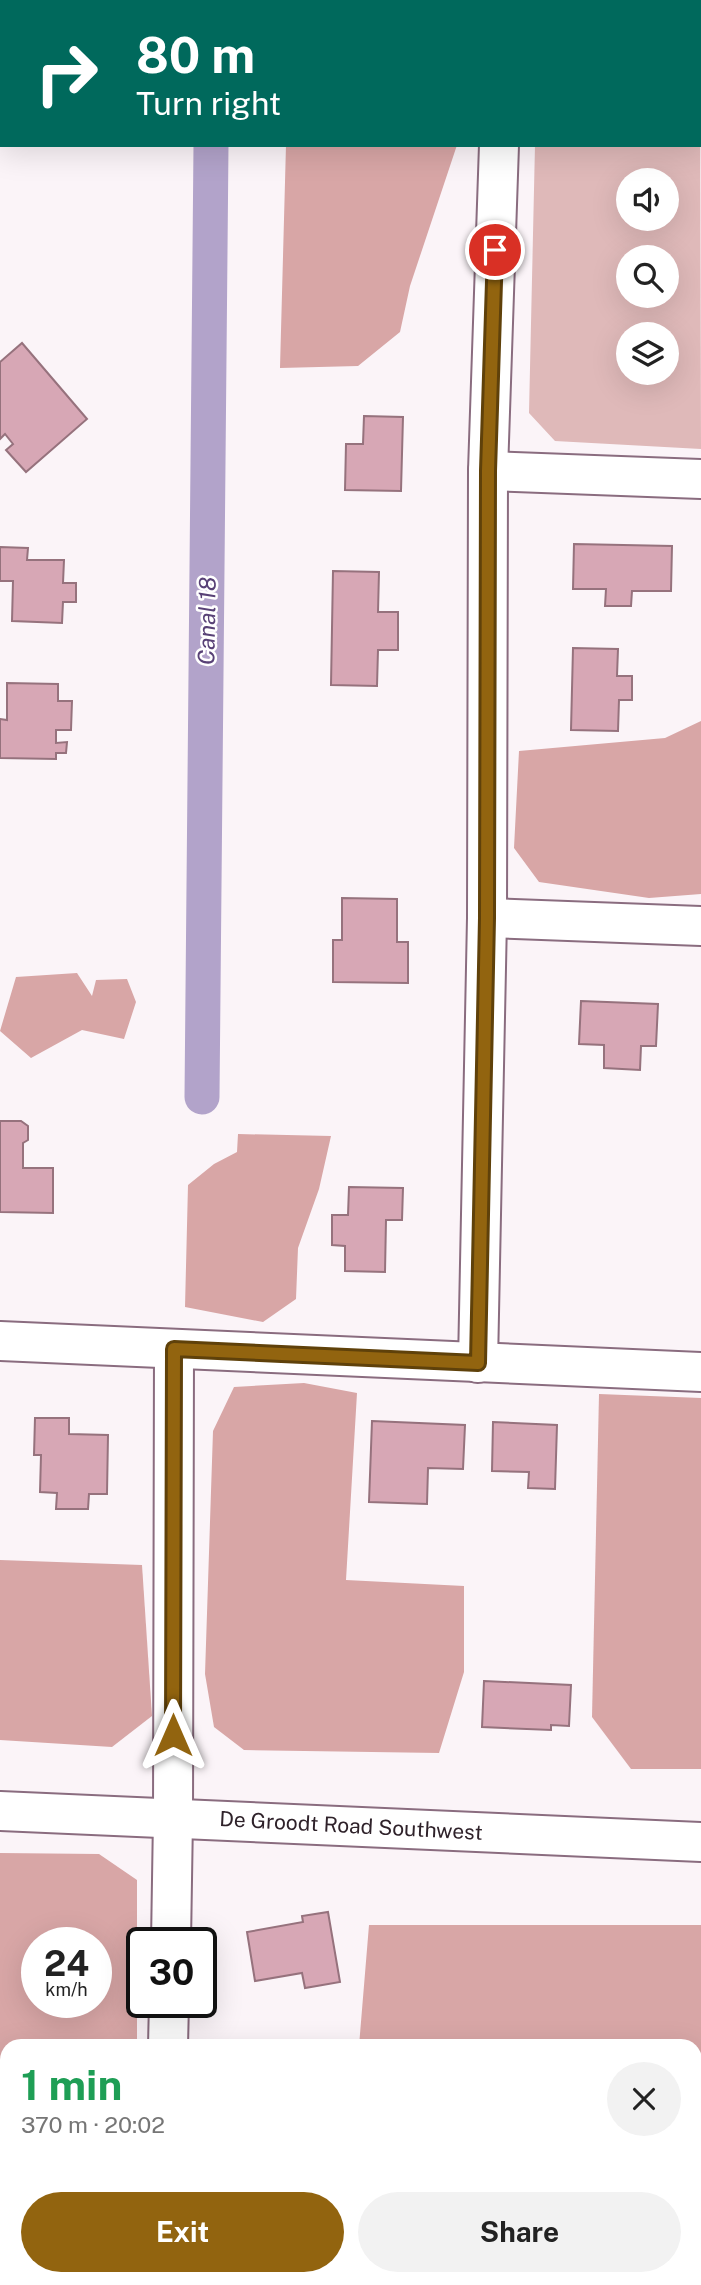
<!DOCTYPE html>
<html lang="en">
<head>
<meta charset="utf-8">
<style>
  :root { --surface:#fff; --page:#f2f2f2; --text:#222; --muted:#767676; --accent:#92640f }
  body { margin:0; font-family:"Public Sans",sans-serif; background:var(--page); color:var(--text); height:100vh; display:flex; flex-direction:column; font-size:26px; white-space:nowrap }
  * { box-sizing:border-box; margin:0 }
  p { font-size:23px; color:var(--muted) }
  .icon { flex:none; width:38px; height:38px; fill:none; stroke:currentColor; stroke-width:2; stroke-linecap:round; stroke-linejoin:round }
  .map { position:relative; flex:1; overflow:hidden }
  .sheet { position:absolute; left:0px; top:2039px; width:702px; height:247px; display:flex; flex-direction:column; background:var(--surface); border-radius:21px 21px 0 0; box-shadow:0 7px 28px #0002 }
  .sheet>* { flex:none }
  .guide { position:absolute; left:0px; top:0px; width:702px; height:147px; box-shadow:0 7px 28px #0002; background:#00695c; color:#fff; overflow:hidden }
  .fabs { position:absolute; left:616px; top:168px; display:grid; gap:14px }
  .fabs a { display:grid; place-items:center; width:63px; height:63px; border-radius:50%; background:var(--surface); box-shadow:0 7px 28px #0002; font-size:35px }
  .speed { position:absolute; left:21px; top:1927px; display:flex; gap:14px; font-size:35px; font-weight:700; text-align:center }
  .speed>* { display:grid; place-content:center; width:91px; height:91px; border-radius:50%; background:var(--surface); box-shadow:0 7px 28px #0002; line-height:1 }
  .speed small { font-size:18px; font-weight:400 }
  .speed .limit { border:4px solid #111; border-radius:10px; background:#fff; color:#111 }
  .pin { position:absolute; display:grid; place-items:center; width:60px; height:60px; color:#fff; margin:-30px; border:4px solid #fff; border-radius:50%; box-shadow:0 2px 7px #0007 }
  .me { position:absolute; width:77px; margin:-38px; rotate:0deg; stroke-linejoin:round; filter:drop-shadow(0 0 5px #0008) }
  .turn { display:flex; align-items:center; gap:24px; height:147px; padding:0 21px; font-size:32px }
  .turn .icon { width:91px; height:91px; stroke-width:2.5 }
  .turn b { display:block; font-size:49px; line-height:60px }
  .round { display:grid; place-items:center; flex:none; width:74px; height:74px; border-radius:37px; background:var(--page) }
  .overview { display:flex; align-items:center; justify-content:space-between; height:119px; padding:0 21px }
  h1 { font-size:42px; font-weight:700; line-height:52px; color:#1e9e55 }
  .cta { display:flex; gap:14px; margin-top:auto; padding:14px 21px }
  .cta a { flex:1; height:80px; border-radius:42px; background:var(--accent); color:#fff; font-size:28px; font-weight:700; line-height:80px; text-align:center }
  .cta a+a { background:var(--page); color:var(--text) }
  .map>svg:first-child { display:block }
  .green { fill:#dfb9b9; fill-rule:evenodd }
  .forest { fill:#d8a6a6; fill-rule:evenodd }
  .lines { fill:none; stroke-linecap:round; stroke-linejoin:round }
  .canal { stroke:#b2a3ca; stroke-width:35 }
  .building { fill:#d7a7b5; stroke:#96727d; stroke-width:2 }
  .minor-casing { stroke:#8a6c7f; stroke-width:42 }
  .tertiary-casing { stroke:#8a6c7f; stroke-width:42 }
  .minor { stroke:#fff; stroke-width:38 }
  .tertiary { stroke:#fff; stroke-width:38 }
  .route-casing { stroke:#5f410a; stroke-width:18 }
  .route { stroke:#92640f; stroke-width:12 }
  .labels { text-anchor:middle; stroke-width:5; stroke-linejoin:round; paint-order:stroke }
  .street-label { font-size:21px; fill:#2f222a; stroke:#fff }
  .water-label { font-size:23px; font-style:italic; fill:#584176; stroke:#fff }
</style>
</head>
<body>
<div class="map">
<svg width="701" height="2285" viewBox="0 0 701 2285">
  <rect width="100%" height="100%" fill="#fbf4f8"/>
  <path class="green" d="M 700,68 L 701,449 L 555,441 L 529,413 L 535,145 L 700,145 ZM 628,180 L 667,180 L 667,219 L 628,219 ZM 628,257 L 667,257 L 667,296 L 628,296 ZM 628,334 L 667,334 L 667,373 L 628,373 Z"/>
  <g class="forest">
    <polygon points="289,0 438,0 440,2 289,2"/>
    <polygon points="286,145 457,145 410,286 400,332 358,366 280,368"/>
    <polygon points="701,721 701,894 649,898 539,882 514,848 519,751 665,738"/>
    <polygon points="77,973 92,996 96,980 127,979 136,1002 124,1039 82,1030 31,1058 0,1031 16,977"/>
    <polygon points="238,1134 331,1136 319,1189 298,1248 296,1299 263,1322 185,1307 188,1185 214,1164 237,1152"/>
    <polygon points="304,1383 357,1393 346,1580 464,1586 464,1672 439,1753 244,1750 214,1727 205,1674 213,1431 234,1387"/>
    <polygon points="599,1394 701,1398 701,1769 631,1769 592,1717"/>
    <polygon points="0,1560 142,1565 152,1716 112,1747 0,1740"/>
    <path d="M 0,1853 L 99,1854 L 137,1880 L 137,2046 L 7,2046 L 7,2234 L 0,2234 ZM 96,1942 L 96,2002 L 37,2002 L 37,1942 Z"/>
    <polygon points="369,1925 701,1925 701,2082 695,2082 695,2046 359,2046"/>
  </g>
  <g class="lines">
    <g class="canal">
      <polyline points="213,2 213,0"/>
      <polyline points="202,1097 211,145"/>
    </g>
  </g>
  <g class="building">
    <polygon points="22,343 87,419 26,472 6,450 13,444 5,434 0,439 0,362"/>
    <polygon points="364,416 403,417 401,491 345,490 346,444 363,444"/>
    <polygon points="574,544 672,546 671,591 632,591 631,606 605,606 606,589 573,589"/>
    <polygon points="0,547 28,548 27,560 64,560 63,583 76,583 76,602 63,602 62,623 12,621 13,581 0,581"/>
    <polygon points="333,571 379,572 378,612 398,612 398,650 378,650 377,686 331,685"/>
    <polygon points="573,648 618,649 617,676 632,676 632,700 619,700 618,731 571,730"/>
    <polygon points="7,683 58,684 58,701 72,701 71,730 56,730 56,743 67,742 66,753 56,753 56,759 0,758 0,719 7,720"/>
    <polygon points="342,898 397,899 397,942 408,942 408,983 333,982 333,940 342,940"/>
    <polygon points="581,1001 658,1004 656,1046 641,1046 640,1070 604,1068 604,1045 579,1044"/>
    <polygon points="0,1121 21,1121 28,1126 28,1140 23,1143 23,1168 53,1168 53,1213 0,1212"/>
    <polygon points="349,1187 403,1188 402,1220 386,1220 385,1272 345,1271 345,1246 332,1245 332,1215 348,1215"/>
    <polygon points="35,1418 69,1418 69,1434 108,1435 107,1494 89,1494 88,1509 56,1509 57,1493 40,1492 41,1455 34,1455"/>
    <polygon points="372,1421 465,1425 463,1469 428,1468 427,1504 369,1502"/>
    <polygon points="493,1422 557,1425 555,1489 528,1488 529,1472 492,1471"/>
    <polygon points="484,1681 571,1685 569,1726 551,1725 551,1730 482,1727"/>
    <polygon points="328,1912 340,1982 305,1988 302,1973 255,1981 247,1932 303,1922 302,1916"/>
  </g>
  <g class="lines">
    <g class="minor-casing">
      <g id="minor">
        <polyline points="503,2 503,0"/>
        <polyline points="700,27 701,27"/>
        <polyline points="488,471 701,479"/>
        <polyline points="487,918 701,926"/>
        <polyline points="0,1341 701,1372"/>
        <polyline points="478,1363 487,918 488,471 499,145"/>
        <polyline points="171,1942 173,1818 174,1349"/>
        <polyline points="168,2046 169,2002"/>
        <polyline points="0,2279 148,2285"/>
      </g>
    </g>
    <g class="tertiary-casing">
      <polyline id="tertiary" points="0,1811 701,1842"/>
    </g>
    <use href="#minor" class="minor"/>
    <use href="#tertiary" class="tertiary"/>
  </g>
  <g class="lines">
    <g class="route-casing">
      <polyline id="route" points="173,1735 174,1349 478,1363 487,918 488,471 495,250"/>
    </g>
    <use href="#route" class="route"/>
  </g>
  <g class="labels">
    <g class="street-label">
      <text transform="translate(351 1826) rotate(3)" y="7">De Groodt Road Southwest</text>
    </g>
    <g class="water-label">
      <text transform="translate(207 621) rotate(-89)" y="8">Canal 18</text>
    </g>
  </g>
</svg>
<div class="fabs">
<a><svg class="icon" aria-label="sound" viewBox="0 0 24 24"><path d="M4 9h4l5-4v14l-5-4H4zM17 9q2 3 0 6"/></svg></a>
<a><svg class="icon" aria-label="search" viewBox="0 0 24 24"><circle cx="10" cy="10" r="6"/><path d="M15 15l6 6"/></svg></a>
<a><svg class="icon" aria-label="layers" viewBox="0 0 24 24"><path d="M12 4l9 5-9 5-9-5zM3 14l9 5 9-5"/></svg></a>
</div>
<div class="speed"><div>24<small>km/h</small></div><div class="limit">30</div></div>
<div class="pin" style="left:495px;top:250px;background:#d93025"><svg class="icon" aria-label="arrive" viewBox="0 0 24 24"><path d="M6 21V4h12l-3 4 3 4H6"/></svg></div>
<svg class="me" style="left:173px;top:1735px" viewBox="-20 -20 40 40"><path d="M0-17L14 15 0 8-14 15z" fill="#92640f" stroke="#fff" stroke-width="4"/></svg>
<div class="guide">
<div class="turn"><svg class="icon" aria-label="right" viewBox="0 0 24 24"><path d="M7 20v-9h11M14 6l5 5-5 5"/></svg><div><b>80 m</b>Turn right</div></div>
</div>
<section class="sheet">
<div class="overview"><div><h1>1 min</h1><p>370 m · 20:02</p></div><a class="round"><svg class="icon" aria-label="close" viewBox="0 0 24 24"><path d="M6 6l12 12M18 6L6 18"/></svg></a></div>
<div class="cta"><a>Exit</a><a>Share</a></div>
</section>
</div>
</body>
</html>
